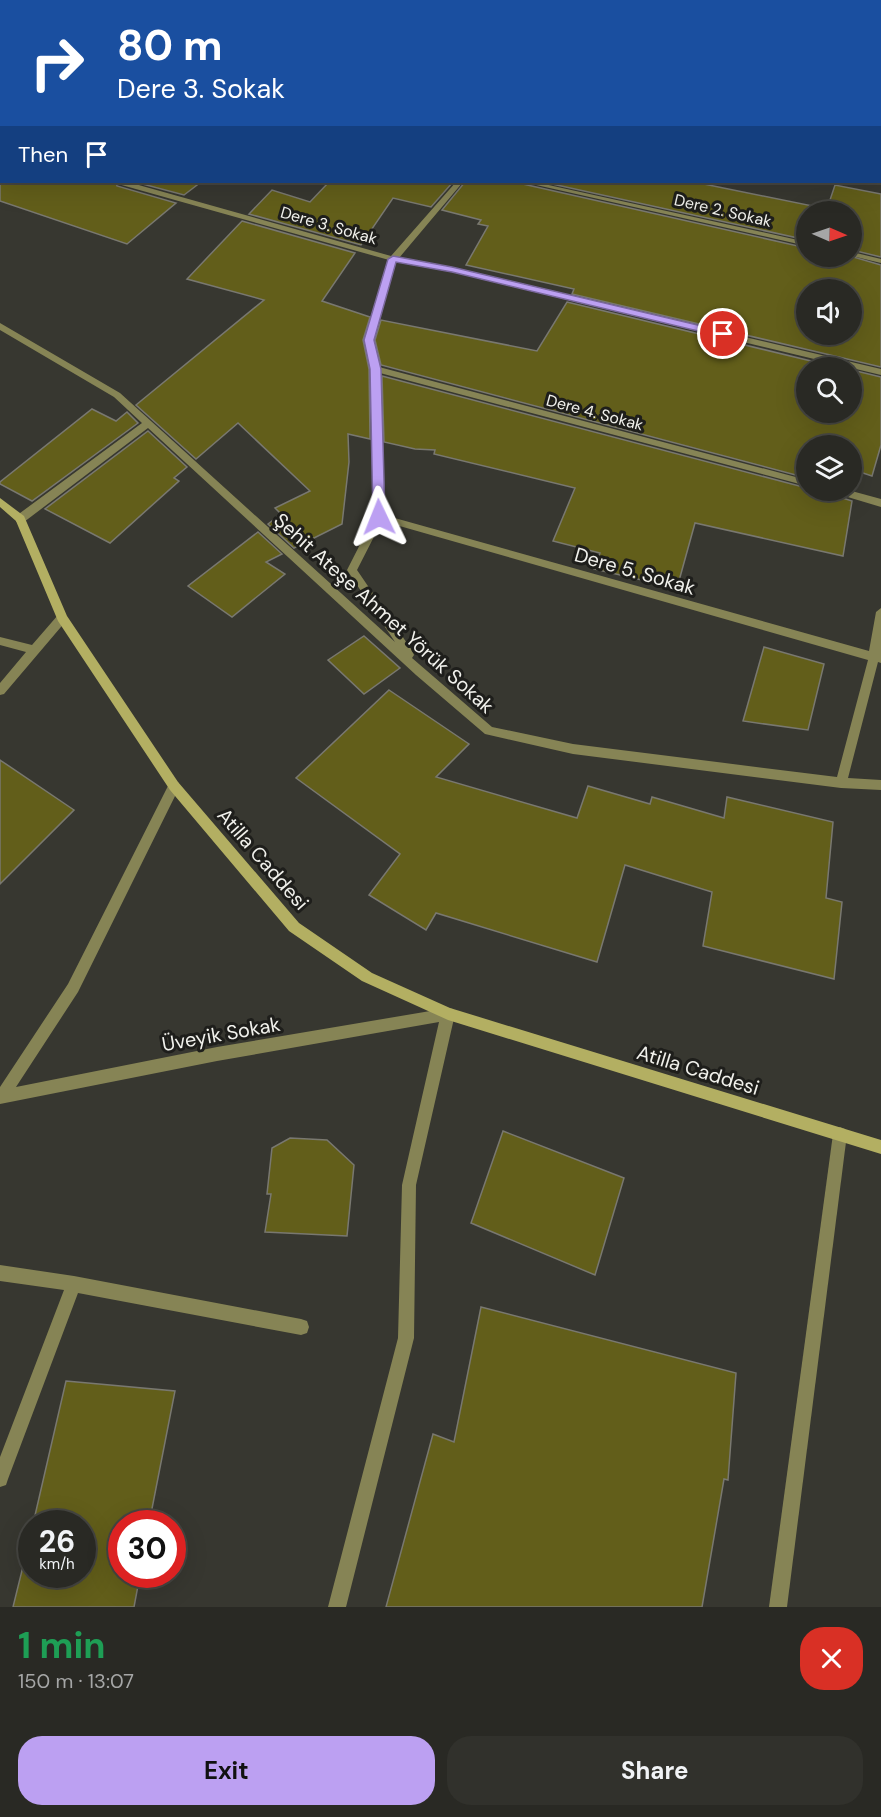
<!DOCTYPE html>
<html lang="en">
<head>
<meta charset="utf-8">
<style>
  :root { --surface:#292924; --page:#31312c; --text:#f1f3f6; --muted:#a5a6a6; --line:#454541; --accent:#bca0f2 }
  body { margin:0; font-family:"DM Sans",sans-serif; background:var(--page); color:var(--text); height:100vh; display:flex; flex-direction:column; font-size:22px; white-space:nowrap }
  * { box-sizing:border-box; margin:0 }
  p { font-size:20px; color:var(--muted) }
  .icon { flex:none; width:33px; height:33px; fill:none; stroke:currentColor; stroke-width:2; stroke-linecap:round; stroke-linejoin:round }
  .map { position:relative; height:1607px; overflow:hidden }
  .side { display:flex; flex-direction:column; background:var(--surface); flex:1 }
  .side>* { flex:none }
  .guide { position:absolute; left:0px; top:0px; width:882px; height:183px; box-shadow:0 6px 24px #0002,0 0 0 2px var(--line); background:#1a4fa0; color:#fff; overflow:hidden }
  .needle { width:39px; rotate:92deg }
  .tools { position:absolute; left:796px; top:201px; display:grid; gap:12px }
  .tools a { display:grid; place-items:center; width:66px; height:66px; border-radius:50%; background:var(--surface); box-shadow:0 6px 24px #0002,0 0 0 2px var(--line); font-size:30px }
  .speed { position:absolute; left:18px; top:1510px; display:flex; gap:12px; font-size:30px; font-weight:700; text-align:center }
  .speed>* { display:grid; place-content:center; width:78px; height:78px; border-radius:50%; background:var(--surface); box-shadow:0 6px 24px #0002,0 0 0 2px var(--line); line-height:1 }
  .speed small { font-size:15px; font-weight:400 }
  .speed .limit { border:9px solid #d22; background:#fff; color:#111 }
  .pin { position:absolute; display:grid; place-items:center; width:51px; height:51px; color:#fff; margin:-26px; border:3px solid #fff; border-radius:50%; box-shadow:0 2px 6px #0007 }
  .me { position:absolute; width:66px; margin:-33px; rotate:358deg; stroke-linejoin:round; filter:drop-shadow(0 0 4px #0008) }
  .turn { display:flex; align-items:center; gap:21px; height:126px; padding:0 18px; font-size:27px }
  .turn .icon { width:78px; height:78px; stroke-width:2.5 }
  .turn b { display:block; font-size:42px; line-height:51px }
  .then { display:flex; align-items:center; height:57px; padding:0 18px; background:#0003; gap:12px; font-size:22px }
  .round { display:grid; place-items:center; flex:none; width:63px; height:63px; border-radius:24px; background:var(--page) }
  .summary { display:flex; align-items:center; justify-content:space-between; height:102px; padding:0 18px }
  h1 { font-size:36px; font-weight:700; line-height:45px; color:#1e9e55 }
  .button { display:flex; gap:12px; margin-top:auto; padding:12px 18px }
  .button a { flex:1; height:69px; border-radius:24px; background:var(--accent); color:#111; font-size:24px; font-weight:700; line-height:69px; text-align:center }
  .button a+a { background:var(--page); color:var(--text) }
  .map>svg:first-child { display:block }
  .building { fill:#625e1a; stroke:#797870; stroke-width:1.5; fill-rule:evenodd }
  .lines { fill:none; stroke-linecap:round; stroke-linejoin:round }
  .street { fill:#868455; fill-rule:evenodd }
  .secondary { fill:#b3af62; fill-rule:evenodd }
  .route { fill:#bca0f2; stroke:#7a689d; stroke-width:1.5 }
  .labels { text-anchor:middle; stroke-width:6; stroke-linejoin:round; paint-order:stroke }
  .far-street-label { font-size:16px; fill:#f1f1ec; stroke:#1e1e1b }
  .street-label { font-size:20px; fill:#f1f1ec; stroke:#1e1e1b }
</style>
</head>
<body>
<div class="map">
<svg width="881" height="1607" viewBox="0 0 881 1607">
  <rect width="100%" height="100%" fill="#373730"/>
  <g class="building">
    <polygon points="0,182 116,182 117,186 176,203 127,244 0,201"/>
    <polygon points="135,182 201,182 184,195"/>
    <polygon points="329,182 453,182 431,207 393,198 361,245 249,214 272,190 310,202"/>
    <path d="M 465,182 L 521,182 L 523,184 L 807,248 L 807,256 L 850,256 L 881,265 L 881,367 L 572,294 L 574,289 L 466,265 L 488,226 L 478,224 L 481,220 L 442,210 ZM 807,290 L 852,290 L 852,334 L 807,334 Z"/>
    <polygon points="543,182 694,182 827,209 835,185 881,194 881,257 852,250 852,212 807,212 807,240"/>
    <polygon points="242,221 355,253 322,301 370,317 363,340 369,369 370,439 348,434 349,462 342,524 294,548 268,524 281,514 275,508 310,491 238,423 196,459 136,405 264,300 187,279"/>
    <polygon points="567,302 840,368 807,368 807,412 852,412 852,370 881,377 881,445 872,476 857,471 854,489 852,489 852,446 807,446 807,478 381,365 375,340 381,320 537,351"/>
    <polygon points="382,376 807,488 807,490 827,490 830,494 852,501 843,556 695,523 677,588 594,569 600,553 553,541 575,488 434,454 435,450 415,449 384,442"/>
    <polygon points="92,409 116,421 127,412 138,423 32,501 0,484 0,482"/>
    <polygon points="148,431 187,467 174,478 179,481 110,543 45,509"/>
    <polygon points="258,532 282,554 266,562 285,574 232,617 188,586"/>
    <polygon points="364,636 400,668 364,694 328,660"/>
    <polygon points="764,647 824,664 808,730 743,721"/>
    <polygon points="389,690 469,744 436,777 577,818 588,786 650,804 652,797 724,818 727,797 833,822 826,898 842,902 834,979 703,946 712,892 625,865 597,962 436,913 426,930 369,895 400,854 296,778"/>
    <polygon points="0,760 74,810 0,884"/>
    <polygon points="503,1131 624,1178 595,1275 471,1223"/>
    <polygon points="290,1138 327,1140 354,1165 347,1236 265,1232 271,1194 267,1194 272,1148"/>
    <polygon points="481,1307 736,1373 728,1480 724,1479 702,1607 386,1607 433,1434 454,1442"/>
    <polygon points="66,1381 175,1391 149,1524 122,1524 122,1575 140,1575 134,1607 13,1607 32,1530 32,1575 82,1575 82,1524 33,1524"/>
  </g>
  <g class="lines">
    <g class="street">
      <polygon points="63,0 69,0 62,2"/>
      <polygon points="216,0 222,0 215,2"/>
      <polygon points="488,0 494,0 487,2"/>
      <polygon points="829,0 843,2 830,2"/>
      <rect x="880" y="7" width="1" height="4"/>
      <polygon points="0,67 2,67 0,72"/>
      <rect x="880" y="118" width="1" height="4"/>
      <polygon points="0,155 2,155 0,160"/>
      <path d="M 118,182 L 128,182 L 391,256 L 456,182 L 463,182 L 399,258 L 452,268 L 881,369 L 881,375 L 452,272 L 396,262 L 373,340 L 379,367 L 807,480 L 807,486 L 380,373 L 384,515 L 869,651 L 876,612 L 881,608 L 881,663 L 878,662 L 848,778 L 881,780 L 881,790 L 841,788 L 573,754 L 485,734 L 416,675 L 148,428 L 24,522 L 16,522 L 16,516 L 142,423 L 114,397 L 0,330 L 0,323 L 120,393 L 395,642 L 347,570 L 374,517 L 371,369 L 365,340 L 389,260 L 118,184 ZM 382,521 L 868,660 L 837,777 L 573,744 L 492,727 L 412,658 L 414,655 L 413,652 L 357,570 Z"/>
      <polygon points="523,182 535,182 807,242 807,246"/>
      <polygon points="852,252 881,259 881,263 852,256"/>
      <polygon points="829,490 848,490 881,499 881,507 831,492"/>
      <polygon points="62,614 67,618 66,621 4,694 0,695 0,683 26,652 0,645 0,637 32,645 58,615"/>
      <polygon points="174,781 178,782 180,786 78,992 16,1087 217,1047 448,1008 453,1009 455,1014 416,1185 414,1338 346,1607 328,1607 398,1338 402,1185 439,1022 217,1061 0,1104 0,1087 68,984 170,782"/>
      <polygon points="840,1127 845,1129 847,1134 787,1607 769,1607 833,1134 835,1129"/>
      <polygon points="0,1265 74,1276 301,1319 307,1321 309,1327 307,1333 301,1335 78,1293 8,1479 6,1485 0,1487 0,1457 64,1290 0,1281"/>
    </g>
    <polygon class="secondary" points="0,498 24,516 67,616 178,782 299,923 372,973 450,1008 881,1140 881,1154 448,1020 362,981 289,931 170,790 58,621 16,521 0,507"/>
  </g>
  <polygon class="route" points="393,256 452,267 723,331 728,334 723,337 452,272 396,262 374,340 381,369 385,517 379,521 373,517 370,369 364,340 388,259"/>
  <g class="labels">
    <g class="far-street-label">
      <text transform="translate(723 210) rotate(13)" y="6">Dere 2. Sokak</text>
      <text transform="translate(329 225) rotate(16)" y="6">Dere 3. Sokak</text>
      <text transform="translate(595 412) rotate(15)" y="6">Dere 4. Sokak</text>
    </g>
    <g class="street-label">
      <text transform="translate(635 571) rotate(16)" y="7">Dere 5. Sokak</text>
      <text transform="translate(384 613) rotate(42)" y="7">Şehit Ateşe Ahmet Yörük Sokak</text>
      <text transform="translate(263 859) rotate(49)" y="7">Atilla Caddesi</text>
      <text transform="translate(221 1034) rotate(-10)" y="7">Üveyik Sokak</text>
      <text transform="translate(698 1070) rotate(17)" y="7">Atilla Caddesi</text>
    </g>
  </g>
</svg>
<div class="tools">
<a><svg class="needle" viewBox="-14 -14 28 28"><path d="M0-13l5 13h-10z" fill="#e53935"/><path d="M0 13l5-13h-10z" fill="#a5a6a6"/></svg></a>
<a><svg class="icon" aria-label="sound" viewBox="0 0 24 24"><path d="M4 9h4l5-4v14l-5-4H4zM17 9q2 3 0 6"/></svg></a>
<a><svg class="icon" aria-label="search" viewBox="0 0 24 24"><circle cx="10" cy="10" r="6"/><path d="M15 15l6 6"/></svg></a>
<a><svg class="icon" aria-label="layers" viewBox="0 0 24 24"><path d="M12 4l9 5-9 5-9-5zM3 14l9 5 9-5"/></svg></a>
</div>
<div class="speed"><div>26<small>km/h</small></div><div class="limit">30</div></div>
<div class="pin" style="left:723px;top:334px;background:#d93025"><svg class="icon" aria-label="arrive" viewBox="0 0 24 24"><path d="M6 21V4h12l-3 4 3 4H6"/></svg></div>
<svg class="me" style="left:379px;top:517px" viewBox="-20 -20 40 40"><path d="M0-17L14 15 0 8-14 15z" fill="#bca0f2" stroke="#fff" stroke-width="4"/></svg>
<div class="guide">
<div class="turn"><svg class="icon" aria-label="right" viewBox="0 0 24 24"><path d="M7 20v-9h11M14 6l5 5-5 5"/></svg><div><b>80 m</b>Dere 3. Sokak</div></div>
<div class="then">Then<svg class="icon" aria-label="arrive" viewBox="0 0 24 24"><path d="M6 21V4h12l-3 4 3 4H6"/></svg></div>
</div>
</div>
<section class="side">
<div class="summary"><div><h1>1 min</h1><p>150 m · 13:07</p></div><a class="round" style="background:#d93025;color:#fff"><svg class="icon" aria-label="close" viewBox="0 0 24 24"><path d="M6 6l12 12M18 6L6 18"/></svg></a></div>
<div class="button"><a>Exit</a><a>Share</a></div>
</section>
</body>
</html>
